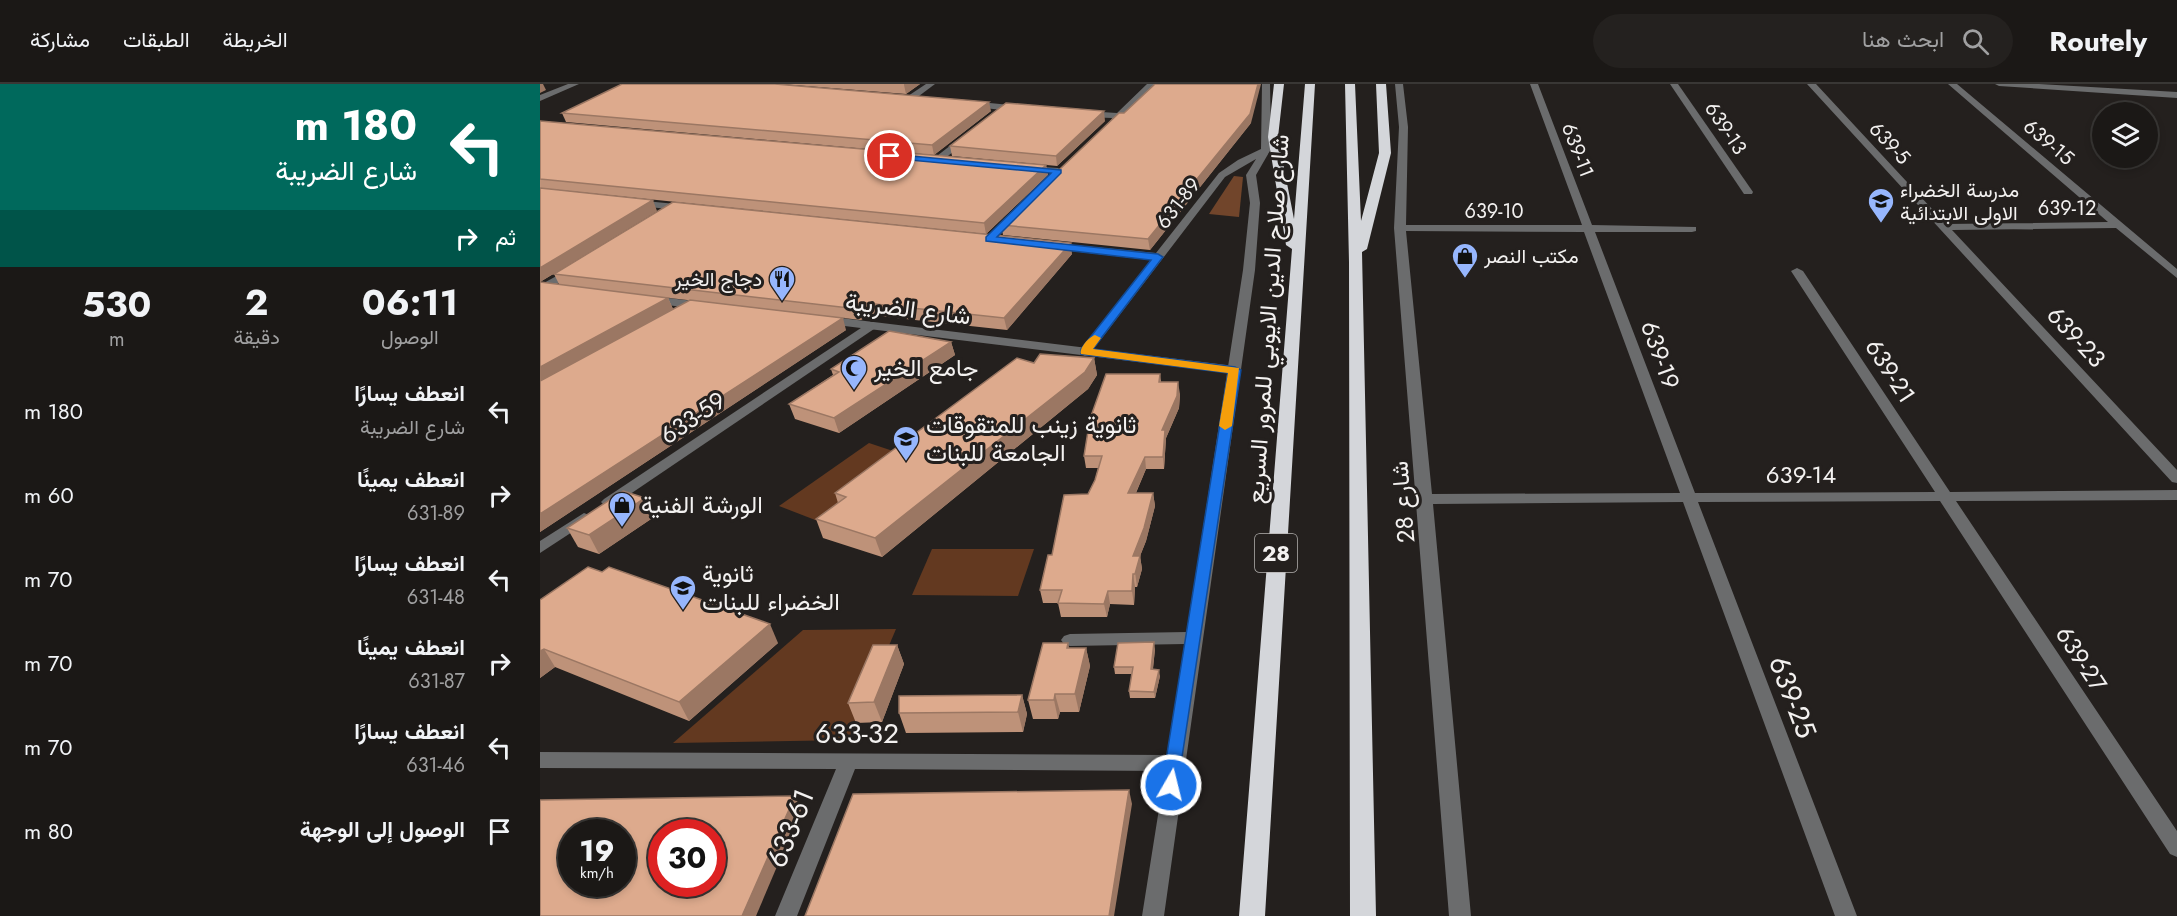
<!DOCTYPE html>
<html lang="ar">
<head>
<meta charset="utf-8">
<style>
  :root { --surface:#1b1816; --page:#24211f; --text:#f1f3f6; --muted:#a0a0a1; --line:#393735 }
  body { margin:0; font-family:Jost,Vazirmatn,sans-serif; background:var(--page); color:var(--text); direction:rtl; height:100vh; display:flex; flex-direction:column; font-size:22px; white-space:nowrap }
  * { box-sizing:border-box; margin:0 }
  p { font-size:20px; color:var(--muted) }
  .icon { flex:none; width:33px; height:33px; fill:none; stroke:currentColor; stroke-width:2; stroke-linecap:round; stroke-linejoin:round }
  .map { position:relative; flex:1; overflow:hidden; direction:ltr }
  .sheet { display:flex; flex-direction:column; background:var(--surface); width:540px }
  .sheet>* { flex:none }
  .guide { background:#00695c; color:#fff; overflow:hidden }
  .tools { position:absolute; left:1552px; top:18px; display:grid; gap:12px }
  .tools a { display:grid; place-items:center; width:66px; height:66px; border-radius:50%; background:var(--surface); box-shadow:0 3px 9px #0003,0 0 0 2px var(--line); font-size:30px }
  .speed { position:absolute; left:18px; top:735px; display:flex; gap:12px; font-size:30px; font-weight:700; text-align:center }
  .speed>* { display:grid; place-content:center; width:78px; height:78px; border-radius:50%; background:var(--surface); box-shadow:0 3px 9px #0003,0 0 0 2px var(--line); line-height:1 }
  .speed small { font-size:15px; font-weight:400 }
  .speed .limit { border:9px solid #d22; background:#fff; color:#111 }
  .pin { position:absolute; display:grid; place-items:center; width:51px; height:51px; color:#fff; margin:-26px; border:3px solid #fff; border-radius:50%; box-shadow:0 2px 6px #0007 }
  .me { position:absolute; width:66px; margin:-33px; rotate:8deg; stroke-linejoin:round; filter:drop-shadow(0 0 4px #0008) }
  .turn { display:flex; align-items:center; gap:21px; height:126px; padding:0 24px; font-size:27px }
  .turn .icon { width:78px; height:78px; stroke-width:2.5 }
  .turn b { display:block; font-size:42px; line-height:51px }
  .then { display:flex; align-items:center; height:57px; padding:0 24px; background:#0003; gap:12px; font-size:22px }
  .eta { display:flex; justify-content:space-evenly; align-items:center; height:102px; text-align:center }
  .eta b { font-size:36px; font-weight:700; line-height:42px }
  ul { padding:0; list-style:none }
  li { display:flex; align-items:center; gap:18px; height:84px; padding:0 24px }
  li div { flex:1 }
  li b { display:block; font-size:22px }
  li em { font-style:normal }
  header { display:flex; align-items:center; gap:36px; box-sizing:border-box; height:84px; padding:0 30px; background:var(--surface); border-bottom:2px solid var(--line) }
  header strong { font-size:28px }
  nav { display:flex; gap:33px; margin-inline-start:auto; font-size:21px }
  .search { width:420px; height:54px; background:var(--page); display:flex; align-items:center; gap:15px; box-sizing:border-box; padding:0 21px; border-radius:33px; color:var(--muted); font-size:22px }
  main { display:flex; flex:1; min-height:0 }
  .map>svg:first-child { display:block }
  .green { fill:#633920 }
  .forest { fill:#71452b }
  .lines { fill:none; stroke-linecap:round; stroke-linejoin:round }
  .minor { fill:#6b6c6d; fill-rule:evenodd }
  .tertiary { fill:#6b6c6d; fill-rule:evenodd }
  .motorway { fill:#d4d6da; fill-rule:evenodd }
  .wall { fill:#be9279 }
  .shaded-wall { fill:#9b7763 }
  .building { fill:#ddaa8d; stroke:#9b7763; stroke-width:1.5; fill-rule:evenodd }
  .route { fill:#1a73e8; stroke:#114b97; stroke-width:1.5 }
  .slow { fill:#f59e0b }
  .labels { text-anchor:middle; stroke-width:6; stroke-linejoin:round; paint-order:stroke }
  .far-street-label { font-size:20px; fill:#f3f1f0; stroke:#24201e }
  .far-poi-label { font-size:20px; fill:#f3f1f0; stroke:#24201e; text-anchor:start }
  .shield { fill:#24201e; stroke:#b5b2b1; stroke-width:1.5 }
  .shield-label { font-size:22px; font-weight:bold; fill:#f3f1f0 }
  .street-label { font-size:24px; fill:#f3f1f0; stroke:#24201e }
  .poi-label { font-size:24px; fill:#f3f1f0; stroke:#24201e; text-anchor:start }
  .near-street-label { font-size:28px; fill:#f3f1f0; stroke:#24201e }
</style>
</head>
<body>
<header>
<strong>Routely</strong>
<div class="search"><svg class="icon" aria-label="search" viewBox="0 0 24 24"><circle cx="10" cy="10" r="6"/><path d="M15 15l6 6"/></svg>ابحث هنا</div>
<nav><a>الخريطة</a><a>الطبقات</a><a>مشاركة</a></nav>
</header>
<main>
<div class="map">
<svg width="1637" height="832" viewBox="0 0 1637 832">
  <rect width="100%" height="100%" fill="#24201e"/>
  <g class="green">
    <polygon points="329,359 371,373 283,439 239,422"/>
    <polygon points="392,465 494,465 478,512 372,511"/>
    <polygon points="356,545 309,656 133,659 263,546"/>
  </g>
  <polygon class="forest" points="694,92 703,93 699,133 669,130"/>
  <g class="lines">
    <g class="minor">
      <polygon points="28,0 39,0 0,17 0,11"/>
      <polygon points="386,0 395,0 371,18 365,18 365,14"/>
      <polygon points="607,0 616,0 576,40 570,40 572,34 546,33 542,30 546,27 577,29"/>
      <polygon points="722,0 730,0 731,51 738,53 716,91 720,119 715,186 624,832 602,832 625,687 315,685 257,832 235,832 296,685 0,684 0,668 627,671 645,560 530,562 524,560 521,556 524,552 530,550 647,548 703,186 710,119 706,91 716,75 685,93 549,271 545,272 539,268 611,176 513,165 508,162 513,159 616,169 679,89 698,76 721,65"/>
      <path d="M 855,0 L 863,0 L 868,43 L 866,141 L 1042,141 L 990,0 L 998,0 L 1052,141 L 1156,143 L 1156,147 L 1152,148 L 1055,148 L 1155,409 L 1395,408 L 1251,187 L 1257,184 L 1263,187 L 1410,408 L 1637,406 L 1637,416 L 1416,417 L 1637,747 L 1637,773 L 1630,770 L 1400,417 L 1158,418 L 1317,832 L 1295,832 L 1143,418 L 893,420 L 931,832 L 909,832 L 854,144 L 859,43 ZM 866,147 L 1044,148 L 1140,409 L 892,410 Z"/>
      <polygon points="1130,0 1138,0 1213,108 1212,110 1204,110"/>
      <polygon points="1267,0 1276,0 1406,140 1568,138 1408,0 1417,0 1637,185 1637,194 1576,144 1412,146 1637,386 1637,399 1632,398"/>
      <polygon points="1455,0 1499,0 1637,8 1637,14 1459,2"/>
      <polygon points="429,17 480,22 484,25 480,28 426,22 425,20"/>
      <polygon points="424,51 432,53 399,79 393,79 393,75"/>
      <polygon points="488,82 518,84 523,87 518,90 485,87 483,85"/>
      <polygon points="95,116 146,121 151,124 146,127 91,121 90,119"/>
      <polygon points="471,128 480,130 454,157 446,157 446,153"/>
      <polygon points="35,182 39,183 39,187 7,206 0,207 0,201"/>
      <polygon points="330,238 334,239 334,245 74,421 64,421 61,418 64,415"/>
      <polygon points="44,429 49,431 52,434 49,437 0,469 0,457"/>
    </g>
    <g class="tertiary">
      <polygon points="111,212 162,218 168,222 162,226 107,218 105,216"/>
      <polygon points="284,232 695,282 701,286 695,290 280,239 278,236"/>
    </g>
    <g class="motorway">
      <polygon points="734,0 744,0 738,53 754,135 765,0 775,0 725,832 699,832 752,165 746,161 728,53"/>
      <polygon points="805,0 815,0 821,137 839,69 836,0 846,0 851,69 827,165 822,168 836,832 810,832 809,178"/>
    </g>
  </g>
  <g class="wall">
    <polygon points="241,0 380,0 366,10"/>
    <polygon points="451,27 394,71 26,38 22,29"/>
    <polygon points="0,37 506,81 508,91 446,150 0,104"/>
    <polygon points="565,37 517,82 412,72 410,62"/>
    <polygon points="711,39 610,166 463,151 461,141"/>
    <polygon points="0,104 117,127 0,198 19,200 14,190 532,170 467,246 329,231 321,236 112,212 128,214 133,225 306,246 0,448"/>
    <polygon points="411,258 415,271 299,349 255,335 249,320 293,291 291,285"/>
    <polygon points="554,274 557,291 548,305 342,473 283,454 276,435 298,419 295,409 494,279"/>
    <polygon points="620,290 621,298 640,310 639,324 626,354 624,385 606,385 596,409 613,409 615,422 606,457 600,472 602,485 597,503 595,503 594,521 570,520 567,533 521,533 518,519 503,519 500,506 512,471 548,410 555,396 558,384 546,384 544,372"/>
    <polygon points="105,414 114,433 59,470 38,463 27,444"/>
    <polygon points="0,516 238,559 149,637 15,583 0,594"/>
    <polygon points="528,559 529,564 546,564 550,582 539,628 520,628 518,635 493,635 488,616"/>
    <polygon points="357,561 364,580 342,638 316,639 308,619"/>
    <polygon points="615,565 613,585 620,592 615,614 590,614 589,607 592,590 575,590 574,583"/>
    <polygon points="482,611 487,630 483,648 366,649 359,629"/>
  </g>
  <g class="shaded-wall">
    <polygon points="0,0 3,0 6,6 0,9"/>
    <polygon points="364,0 380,0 366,10 364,1"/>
    <polygon points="718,0 721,0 711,39 610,166 608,155"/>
    <polygon points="449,18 451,27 394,71 392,61"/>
    <polygon points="564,27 565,37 517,82 516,72"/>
    <polygon points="506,81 508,91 446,150 444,139"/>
    <polygon points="113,116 117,127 0,198 0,184"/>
    <polygon points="531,159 532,170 467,246 464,234"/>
    <polygon points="128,214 133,225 0,298 0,283"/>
    <polygon points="326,219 329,231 321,236 318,225"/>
    <polygon points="303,234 306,246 0,448 0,430"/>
    <polygon points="411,258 415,271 299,349 294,334"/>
    <polygon points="554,274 557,291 548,305 342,473 335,454"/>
    <polygon points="638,298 640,310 639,324 626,354 624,385 623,373 622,346"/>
    <polygon points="605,373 606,385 590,422 588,409"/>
    <polygon points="613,409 615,422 606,457 600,472 602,485 597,503 593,472"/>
    <polygon points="105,414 114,433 59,470 49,451"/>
    <polygon points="593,490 595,503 594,521 592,507"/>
    <polygon points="568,507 570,520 567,533 564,520"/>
    <polygon points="230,540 238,559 149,637 139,618"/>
    <polygon points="614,558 615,565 612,592 611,585"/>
    <polygon points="357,561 364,580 342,638 334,618"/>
    <polygon points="546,564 550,582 539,628 535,610"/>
    <polygon points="4,565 15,583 0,594 0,567"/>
    <polygon points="619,586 620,592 615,614 614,608"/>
    <polygon points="515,610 520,628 518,635 514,616"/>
    <polygon points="482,611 487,630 483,648 478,628"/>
    <polygon points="589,706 592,720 574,832 569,832"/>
    <polygon points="255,712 261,726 216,832 202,832"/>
  </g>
  <g class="building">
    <polygon points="82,0 235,0 449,18 392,61 22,29"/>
    <polygon points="615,0 718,0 710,30 608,155 461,141 579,29 584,29"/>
    <polygon points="466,19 564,27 516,72 410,62"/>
    <polygon points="0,37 506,81 444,139 0,95"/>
    <polygon points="0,104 113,116 0,184"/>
    <polygon points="133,118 531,159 464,234 326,219 318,225 14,190"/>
    <polygon points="0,198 128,214 0,283"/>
    <polygon points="150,216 303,234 0,430 0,297"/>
    <polygon points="349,247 411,258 294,334 249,320 299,288 291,285"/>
    <polygon points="500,270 554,274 545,288 335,454 276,435 306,413 295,409 477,274 494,279"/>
    <polygon points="566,290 620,290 619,298 638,298 637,312 622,346 625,346 623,373 605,373 588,409 613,409 604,444 593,472 600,472 595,490 593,490 592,507 568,507 564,520 518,519 522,506 500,506 508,471 512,471 524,411 548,410 555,396 562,372 544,372 550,335"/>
    <polygon points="83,407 105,414 49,451 27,444"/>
    <polygon points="48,483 62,488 69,483 230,540 139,618 4,565 0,567 0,516"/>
    <polygon points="614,558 611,585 619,586 614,608 589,607 593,583 574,583 578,559"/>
    <polygon points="503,559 528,559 527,564 546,564 535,610 515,610 514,616 488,616"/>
    <polygon points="333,561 357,561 334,618 308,619"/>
    <polygon points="482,611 478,628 359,629 359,612"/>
    <polygon points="589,706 569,832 265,832 313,710"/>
    <path d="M 255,712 L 202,832 L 0,832 L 0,716 ZM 32,748 L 82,748 L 82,800 L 32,800 ZM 122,748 L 172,748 L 172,800 L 122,800 Z"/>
  </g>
  <polygon class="route" points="350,70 521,86 521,89 457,153 618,170 623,173 553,265 695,283 701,286 637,706 631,708 625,706 622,701 688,289 541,270 541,265 611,176 446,157 446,153 511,89 347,74"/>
  <path class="slow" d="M 555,251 L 561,254 L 553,265 L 699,284 L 692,342 L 685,346 L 679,342 L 688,289 L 541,270 C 539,264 549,253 555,251 Z"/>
  <defs>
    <g id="school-pin" transform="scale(1.35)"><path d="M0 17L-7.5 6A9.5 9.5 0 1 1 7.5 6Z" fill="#96b6fd" stroke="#24201e"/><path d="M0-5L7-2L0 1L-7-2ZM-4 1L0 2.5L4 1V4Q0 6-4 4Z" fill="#111"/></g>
    <g id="shop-pin" transform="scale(1.35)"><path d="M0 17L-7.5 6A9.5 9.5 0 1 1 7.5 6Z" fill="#96b6fd" stroke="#24201e"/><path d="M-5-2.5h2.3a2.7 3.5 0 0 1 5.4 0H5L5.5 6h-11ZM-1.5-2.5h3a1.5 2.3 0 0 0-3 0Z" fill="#111"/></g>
    <g id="restaurant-pin" transform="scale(1.35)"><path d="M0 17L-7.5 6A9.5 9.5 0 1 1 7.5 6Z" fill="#96b6fd" stroke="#24201e"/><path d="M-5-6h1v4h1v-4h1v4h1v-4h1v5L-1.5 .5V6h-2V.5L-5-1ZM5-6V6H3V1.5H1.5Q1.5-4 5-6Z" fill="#111"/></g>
    <g id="mosque-pin" transform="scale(1.35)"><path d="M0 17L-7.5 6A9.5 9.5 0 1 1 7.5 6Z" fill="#96b6fd" stroke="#24201e"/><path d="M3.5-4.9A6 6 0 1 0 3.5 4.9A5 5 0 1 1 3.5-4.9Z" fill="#111"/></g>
  </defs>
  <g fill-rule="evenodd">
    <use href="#school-pin" x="1341" y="117"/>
    <use href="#shop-pin" x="925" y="172"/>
    <use href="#restaurant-pin" x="242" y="195"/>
    <use href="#mosque-pin" x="314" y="284"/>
    <use href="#school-pin" x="366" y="355"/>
    <use href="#shop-pin" x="82" y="421"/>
    <use href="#school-pin" x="143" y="504"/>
  </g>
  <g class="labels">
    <g class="far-street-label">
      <text transform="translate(1186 44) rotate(56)" y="7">639-13</text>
      <text transform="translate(1509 58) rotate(40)" y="7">639-15</text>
      <text transform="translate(1350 59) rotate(47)" y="7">639-5</text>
      <text transform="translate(1038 66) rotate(69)" y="7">639-11</text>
      <text transform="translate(638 119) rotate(-52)" y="7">631-89</text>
      <text x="1527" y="131">639-12</text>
      <text x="954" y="134">639-10</text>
    </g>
    <g class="far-poi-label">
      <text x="1360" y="113">مدرسة الخضراء<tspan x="1360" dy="23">الاولى الابتدائية</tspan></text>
      <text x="944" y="179">مكتب النصر</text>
      <text x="222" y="202" text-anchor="end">دجاج الخير</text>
    </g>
    <rect class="shield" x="715" y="450" width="42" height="38" rx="4.5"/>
    <g class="shield-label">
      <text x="736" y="477">28</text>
    </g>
    <g class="street-label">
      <text transform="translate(368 225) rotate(7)" y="8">شارع الضريبة</text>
      <text transform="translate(728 235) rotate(-86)" y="8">شارع صلاح الدين الايوبي للمرور السريع</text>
      <text transform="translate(1536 253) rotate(47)" y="8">639-23</text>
      <text transform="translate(1120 271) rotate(70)" y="8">639-19</text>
      <text transform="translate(1350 287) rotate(57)" y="8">639-21</text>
      <text transform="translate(153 334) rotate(-34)" y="8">633-59</text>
      <text x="1261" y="399">639-14</text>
      <text transform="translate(863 418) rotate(-95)" y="8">شارع 28</text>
      <text transform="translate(1541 575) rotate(57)" y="8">639-27</text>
    </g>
    <g class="poi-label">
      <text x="334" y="292">جامع الخير</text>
      <text x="386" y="349">ثانوية زينب للمتقوقات<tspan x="386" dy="28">الجامعة للبنات</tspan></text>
      <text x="101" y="429">الورشة الفنية</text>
      <text x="162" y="498">ثانوية<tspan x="162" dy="28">الخضراء للبنات</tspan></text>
    </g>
    <g class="near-street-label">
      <text transform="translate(1253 613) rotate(69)" y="10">639-25</text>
      <text x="317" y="659">633-32</text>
      <text transform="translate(250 744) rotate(-68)" y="10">633-61</text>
    </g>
  </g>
</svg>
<div class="tools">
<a><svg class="icon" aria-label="layers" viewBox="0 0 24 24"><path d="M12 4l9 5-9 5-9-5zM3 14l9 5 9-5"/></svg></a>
</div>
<div class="speed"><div>19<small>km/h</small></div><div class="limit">30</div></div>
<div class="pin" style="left:350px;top:72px;background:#d93025"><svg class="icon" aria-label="arrive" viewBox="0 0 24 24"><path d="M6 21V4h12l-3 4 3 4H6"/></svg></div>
<svg class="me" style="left:631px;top:701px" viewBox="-20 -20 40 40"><circle r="17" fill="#1a73e8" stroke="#fff" stroke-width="3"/><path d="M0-11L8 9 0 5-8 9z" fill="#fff"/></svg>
</div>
<section class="sheet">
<div class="guide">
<div class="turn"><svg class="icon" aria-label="left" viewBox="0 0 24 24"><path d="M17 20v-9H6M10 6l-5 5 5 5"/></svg><div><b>180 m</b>شارع الضريبة</div></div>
<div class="then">ثم<svg class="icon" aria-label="right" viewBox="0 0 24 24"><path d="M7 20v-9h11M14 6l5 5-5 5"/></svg></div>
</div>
<div class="eta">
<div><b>06:11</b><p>الوصول</p></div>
<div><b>2</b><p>دقيقة</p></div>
<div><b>530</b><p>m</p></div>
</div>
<ul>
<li><svg class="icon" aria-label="left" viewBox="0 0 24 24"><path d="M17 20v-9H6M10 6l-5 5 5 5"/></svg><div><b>انعطف يسارًا</b><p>شارع الضريبة</p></div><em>180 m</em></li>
<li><svg class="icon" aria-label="right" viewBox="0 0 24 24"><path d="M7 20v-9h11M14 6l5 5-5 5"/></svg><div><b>انعطف يمينًا</b><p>631-89</p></div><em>60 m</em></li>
<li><svg class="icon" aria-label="left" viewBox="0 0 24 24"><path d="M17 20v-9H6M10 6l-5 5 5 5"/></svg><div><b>انعطف يسارًا</b><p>631-48</p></div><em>70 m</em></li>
<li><svg class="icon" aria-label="right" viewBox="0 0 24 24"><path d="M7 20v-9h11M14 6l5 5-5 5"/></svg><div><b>انعطف يمينًا</b><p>631-87</p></div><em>70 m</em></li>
<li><svg class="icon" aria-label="left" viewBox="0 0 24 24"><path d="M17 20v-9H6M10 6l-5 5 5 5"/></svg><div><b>انعطف يسارًا</b><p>631-46</p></div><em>70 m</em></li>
<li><svg class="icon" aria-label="arrive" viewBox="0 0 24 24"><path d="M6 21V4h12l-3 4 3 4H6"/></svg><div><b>الوصول إلى الوجهة</b></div><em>80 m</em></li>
</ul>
</section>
</main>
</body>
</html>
